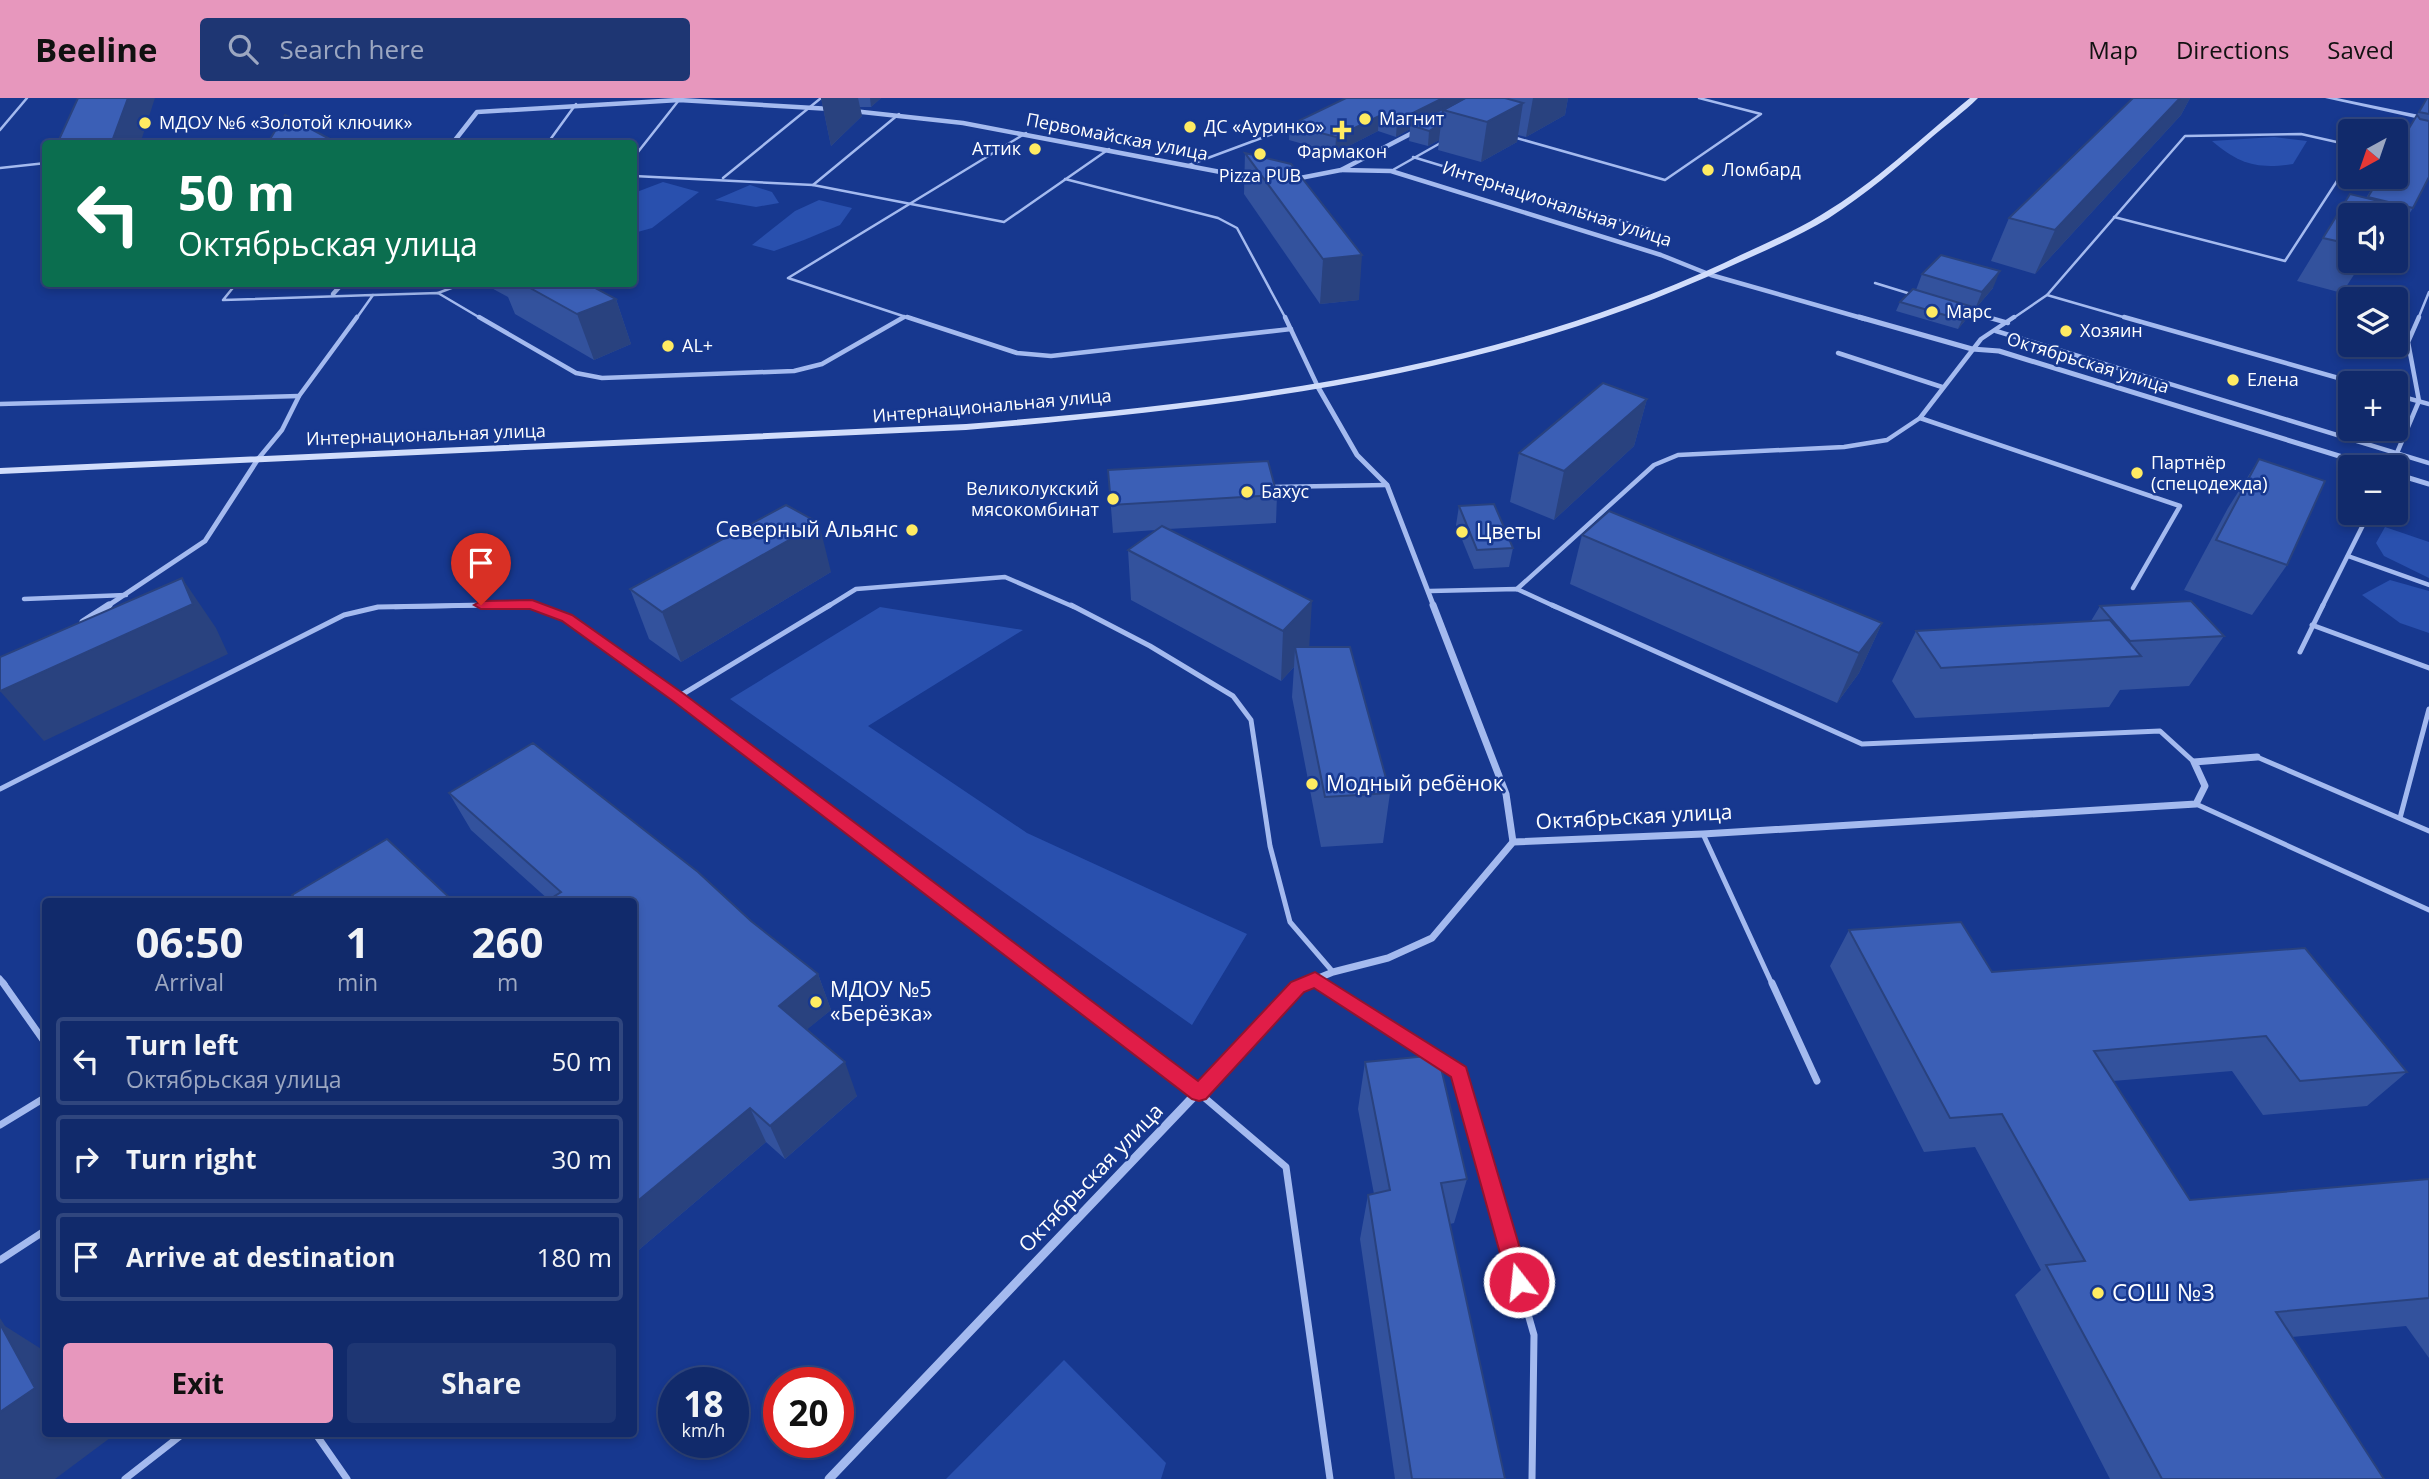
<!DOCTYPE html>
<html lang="en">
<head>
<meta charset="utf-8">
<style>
  :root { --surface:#112a6b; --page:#1e3673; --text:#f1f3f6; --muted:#9ca7c1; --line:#30467e; --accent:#e797bd }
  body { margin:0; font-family:"Open Sans",sans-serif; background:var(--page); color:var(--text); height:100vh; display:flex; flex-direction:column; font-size:26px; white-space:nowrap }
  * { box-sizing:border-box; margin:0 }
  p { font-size:23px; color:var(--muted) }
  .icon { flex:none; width:38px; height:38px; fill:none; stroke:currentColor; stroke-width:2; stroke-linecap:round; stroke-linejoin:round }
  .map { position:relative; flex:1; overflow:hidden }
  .details { position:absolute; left:42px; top:800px; width:595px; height:539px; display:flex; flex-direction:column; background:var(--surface); border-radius:7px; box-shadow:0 4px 10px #0003,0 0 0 2px var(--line) }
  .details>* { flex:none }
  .banner { position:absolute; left:42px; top:42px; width:595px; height:147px; border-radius:7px; box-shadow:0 4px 10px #0003,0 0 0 2px var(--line); background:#0b6e4f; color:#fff; overflow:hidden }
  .needle { width:46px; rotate:220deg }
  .fabs { position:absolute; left:2338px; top:21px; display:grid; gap:14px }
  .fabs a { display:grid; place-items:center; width:70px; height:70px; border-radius:7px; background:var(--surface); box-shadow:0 4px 10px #0003,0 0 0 2px var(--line); font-size:35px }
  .speed { position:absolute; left:658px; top:1269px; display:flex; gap:14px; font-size:35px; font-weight:700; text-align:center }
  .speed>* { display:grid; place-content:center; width:91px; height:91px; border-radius:50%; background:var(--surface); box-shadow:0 4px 10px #0003,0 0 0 2px var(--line); line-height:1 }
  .speed small { font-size:18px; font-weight:400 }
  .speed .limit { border:10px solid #d22; background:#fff; color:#111 }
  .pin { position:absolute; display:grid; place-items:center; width:60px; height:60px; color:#fff; margin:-72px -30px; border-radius:50% 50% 50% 0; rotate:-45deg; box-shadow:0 0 7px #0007 }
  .pin .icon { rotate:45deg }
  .me { position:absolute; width:77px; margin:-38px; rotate:344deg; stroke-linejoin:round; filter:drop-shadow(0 0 5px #0008) }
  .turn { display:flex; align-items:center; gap:24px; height:147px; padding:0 21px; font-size:32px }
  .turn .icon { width:91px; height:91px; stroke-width:2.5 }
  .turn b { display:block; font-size:49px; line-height:60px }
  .eta { display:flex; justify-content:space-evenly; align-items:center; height:119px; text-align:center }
  .eta b { font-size:42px; font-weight:700; line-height:49px }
  .action { display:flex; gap:14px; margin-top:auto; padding:14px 21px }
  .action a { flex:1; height:80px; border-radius:7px; background:var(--accent); color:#111; font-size:28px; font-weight:700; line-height:80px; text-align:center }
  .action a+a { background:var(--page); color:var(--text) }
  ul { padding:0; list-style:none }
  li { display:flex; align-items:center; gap:21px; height:88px; margin:0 14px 10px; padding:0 7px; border:4px solid var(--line); border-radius:7px }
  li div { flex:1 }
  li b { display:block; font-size:26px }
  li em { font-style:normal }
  header { display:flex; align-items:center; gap:42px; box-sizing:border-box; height:98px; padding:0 35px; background:var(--accent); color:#111 }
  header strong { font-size:33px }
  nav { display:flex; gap:38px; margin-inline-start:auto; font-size:24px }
  .search { width:490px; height:63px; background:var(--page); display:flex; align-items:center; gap:18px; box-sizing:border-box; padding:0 24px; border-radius:7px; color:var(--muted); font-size:26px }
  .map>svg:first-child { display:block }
  .green { fill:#2950ae }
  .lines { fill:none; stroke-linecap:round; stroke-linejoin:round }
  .service-far3 { stroke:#a4baef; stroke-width:2.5 }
  .service-far2 { stroke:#a4baef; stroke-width:4.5 }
  .service-far1 { stroke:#a4baef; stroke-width:5 }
  .service { stroke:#a4baef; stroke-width:7 }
  .minor-far3 { stroke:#a4baef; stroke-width:4.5 }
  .minor-far2 { stroke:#a4baef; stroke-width:5 }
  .minor-far1 { stroke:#a4baef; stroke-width:7 }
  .minor { stroke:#a4baef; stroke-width:9 }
  .tertiary { fill:#a4baef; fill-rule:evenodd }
  .secondary { fill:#d1ddfb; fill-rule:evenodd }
  .wall { fill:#33529d }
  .shaded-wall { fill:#29427f }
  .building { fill:#3b5fb6; stroke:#29427f; stroke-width:2 }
  .route { fill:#e11d48; stroke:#92132f; stroke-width:2 }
  .poi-dot { fill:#ffeb62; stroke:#17388f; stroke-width:2.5 }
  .labels { text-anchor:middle; stroke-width:5; stroke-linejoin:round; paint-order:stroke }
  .far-poi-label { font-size:18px; fill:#fff; stroke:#17388f; text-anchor:start }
  .far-street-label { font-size:18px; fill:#fff; stroke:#17388f }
  .poi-label { font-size:21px; fill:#fff; stroke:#17388f; text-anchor:start }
  .street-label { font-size:21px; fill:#fff; stroke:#17388f }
  .near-poi-label { font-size:24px; fill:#fff; stroke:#17388f; text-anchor:start }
</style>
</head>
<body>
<header>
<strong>Beeline</strong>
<div class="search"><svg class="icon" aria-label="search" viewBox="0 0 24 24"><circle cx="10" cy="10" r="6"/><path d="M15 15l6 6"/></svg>Search here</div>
<nav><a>Map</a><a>Directions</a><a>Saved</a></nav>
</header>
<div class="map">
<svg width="2429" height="1381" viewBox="0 0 2429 1381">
  <rect width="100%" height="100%" fill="#17388f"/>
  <g class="green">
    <path d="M 2274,39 L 2307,43 L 2293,66 C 2258,71 2240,67 2212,43 Z"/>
    <polygon points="663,84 699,94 652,130 634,135 634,95"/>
    <polygon points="750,87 772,94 779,105 756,109 715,102"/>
    <polygon points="819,102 852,110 840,127 804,142 774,153 752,147 795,113"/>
    <polygon points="2385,429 2429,444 2429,480 2384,458 2376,445"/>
    <polygon points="2390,482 2429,493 2429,535 2400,525 2362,497"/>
    <polygon points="880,509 1023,532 868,628 1027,735 1247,836 1192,927 730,601"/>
    <polygon points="1064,1262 1166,1365 1161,1381 946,1381"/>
  </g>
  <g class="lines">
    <g class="service-far3">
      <polyline points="0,32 27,0"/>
      <polyline points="1513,39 1665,82 1761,16 1699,0"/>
      <polyline points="547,46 576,6"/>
      <polyline points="634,59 679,2"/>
      <polyline points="1413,59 1649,131"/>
      <polyline points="1189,67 1294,28"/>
      <polyline points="0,70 46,65"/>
      <polyline points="1391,73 1444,43"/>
      <polyline points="634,78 813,87 1004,124 1109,51"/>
      <polyline points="723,80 821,0"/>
      <polyline points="1065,81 1218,120 1237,130 1286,221"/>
      <polyline points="813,87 899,16"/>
      <polyline points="2114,119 2285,163 2350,63"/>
      <polyline points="1875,185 1914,197"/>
      <polyline points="236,186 223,202 373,197 356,221"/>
      <polyline points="438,195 462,186"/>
      <polyline points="373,197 438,195 482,221"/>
      <polyline points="2047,197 2130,221"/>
      <polyline points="1967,213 1993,221"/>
      <polyline points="901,221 904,219"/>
      <polyline points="912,221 788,180 1026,35"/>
      <polyline points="2012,221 2047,197 2185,38 2301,36 2350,47"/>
      <polyline points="2418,221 2429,194"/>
    </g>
    <g class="service-far2">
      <polyline points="479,219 576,275 602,280 794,273 822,266 904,219"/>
      <polyline points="907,219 1017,255 1051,258 1291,231"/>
      <polyline points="1285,219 1318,289"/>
      <polyline points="1987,219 2008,225"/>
      <polyline points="2124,219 2356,285"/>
      <polyline points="1996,233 2429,365"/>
      <polyline points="1838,255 1942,289"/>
      <polyline points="2396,297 2429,306"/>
      <polyline points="0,306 299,298"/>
      <polyline points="1920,320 2180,408 2133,490"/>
      <polyline points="258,361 282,332 299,298 357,219"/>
      <polyline points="2391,369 2419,303 2408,244 2419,219"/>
      <polyline points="1272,389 1387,387"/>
      <polyline points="2348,458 2429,487"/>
      <polyline points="1517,491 1654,367 1678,357 1844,349 1887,342 1920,320 1981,241 2014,219"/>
      <polyline points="1430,493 1517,491 1556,509"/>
      <polyline points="24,501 126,497"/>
      <polyline points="395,509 532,506 539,509"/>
      <polyline points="827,509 856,491 1005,479 1074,509"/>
      <polyline points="2322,509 2369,415"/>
    </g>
    <g class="service-far1">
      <polyline points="534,507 567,520 678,599 1056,886"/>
      <polyline points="1071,507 1150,548 1233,598 1251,622 1270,748 1290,824 1333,874"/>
      <polyline points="1552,507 1862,646 2160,633 2194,664"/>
      <polyline points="2312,527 2429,570"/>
      <polyline points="2300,554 2323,507"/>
      <polyline points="678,599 830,507"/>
      <polyline points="2257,659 2429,733"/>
      <polyline points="0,691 344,517 378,509 485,507"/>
      <polyline points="2196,706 2429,812"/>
      <polyline points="2400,720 2429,611"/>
      <polyline points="1703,736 1772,886"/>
      <polyline points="0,880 5,886"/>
      <polyline points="1315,882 1322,886"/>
    </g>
    <g class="service">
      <polyline points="3,885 46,946"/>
      <polyline points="1054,885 1199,995 1286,1069 1330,1381"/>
      <polyline points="1319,885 1459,975 1534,1237 1532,1381"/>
      <polyline points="1772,885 1817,983"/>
      <polyline points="0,1027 46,999"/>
      <polyline points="0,1162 46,1132"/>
      <polyline points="315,1335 347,1381"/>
      <polyline points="125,1381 184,1335"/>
    </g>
    <g class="minor-far3">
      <polyline points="853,13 963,25 1252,80"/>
      <polyline points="452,46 477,14 679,2 831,11"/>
      <polyline points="1341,72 1391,73 1661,157 1711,177 1865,221"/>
      <polyline points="1295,81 1341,72 1416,33"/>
      <polyline points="333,196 342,186"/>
    </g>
    <g class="minor-far2">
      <polyline points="1859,219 1972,251 1999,253 2375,369"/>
      <polyline points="1318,289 1357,357 1387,387 1434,509"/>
      <polyline points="2396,376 2429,386"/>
      <polyline points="106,509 205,443 258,361"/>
    </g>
    <g class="minor-far1">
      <polyline points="1433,507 1506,696 1513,744"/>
      <polyline points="83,524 109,507"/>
      <polyline points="1304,886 1333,874 1388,860 1432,840 1513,744 1703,736 2196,706 2205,688 2194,664 2257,659"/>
    </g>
    <polyline class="minor" points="829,1381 1298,889 1308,885"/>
    <polygon class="tertiary" points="2325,0 2337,0 2429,19 2429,23"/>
    <path class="secondary" d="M 1970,0 L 1978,0 C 1964,14 1947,26 1932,39 C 1899,68 1866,96 1829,120 C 1798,139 1764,153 1731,168 C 1491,280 1226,310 966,332 L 0,376 L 0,370 L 966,326 C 1224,305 1486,275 1724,165 C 1756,149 1790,136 1821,117 C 1875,85 1921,40 1970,0 Z"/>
  </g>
  <g class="wall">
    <polygon points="821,0 881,0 871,9 860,9 862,18 831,48"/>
    <polygon points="1346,0 1568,0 1565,17 1526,39 1518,37 1517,44 1481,64 1438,52 1439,42 1428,48 1409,43 1410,31 1396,39 1378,33 1335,55 1289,42 1290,27"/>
    <polygon points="2133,0 2190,0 2181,17 2035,176 1991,163 2009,120"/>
    <polygon points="2427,0 2429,0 2429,79 2413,110 2396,136 2396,117 2350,117 2350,163 2363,163 2342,195 2297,183 2350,96 2366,100"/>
    <polygon points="1245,55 1359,202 1320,206 1244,96"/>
    <polygon points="1922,176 1993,190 1975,211 1972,211 1969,218 1958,231 1896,213 1900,204 1916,192"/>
    <polygon points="484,186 588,186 616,201 631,246 594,262 515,216 508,199"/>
    <polygon points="1647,301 1634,348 1554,422 1510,404 1519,355"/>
    <polygon points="2259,361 2287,467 2252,517 2184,492 2228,410"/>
    <polygon points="1108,372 1277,397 1276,425 1168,431 1309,549 1390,695 1383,745 1321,749 1292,599 1294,569 1281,583 1131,502 1128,452 1156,432 1113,435"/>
    <polygon points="1459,408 1513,450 1509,469 1474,471 1456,427"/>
    <polygon points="1582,437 1882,525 1859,575 1837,605 1570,486"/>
    <polygon points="831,474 681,564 649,541 630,491"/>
    <polygon points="2100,508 2224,538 2189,588 2120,592 2109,609 1915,620 1892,583 1916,533 2091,523"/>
    <polygon points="449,695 751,823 818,876 831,912 807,931 857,998 785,1061 766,1044 634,1156 634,803 549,802 471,732"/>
    <polygon points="1849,832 1992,874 2305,850 2407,974 2367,1008 2263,1017 2232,973 2113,983 2190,1102 2429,1081 2429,1260 2406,1228 2292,1239 2384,1381 2110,1381 2015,1197 2041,1172 1975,1049 1924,1054 1830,868"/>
    <polygon points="1365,964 1467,1081 1454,1125 1450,1126 1505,1381 1395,1381 1360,1141 1368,1097 1374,1096 1358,1011"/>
  </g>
  <g class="shaded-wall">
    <polygon points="128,0 155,0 140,46 111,46"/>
    <polygon points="821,0 858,0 862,18 831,48"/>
    <polygon points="870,0 881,0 871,9"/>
    <polygon points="1443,0 1471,0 1443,12 1410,27 1410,31 1396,39 1397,23"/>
    <polygon points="1533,0 1568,0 1565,17 1526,39"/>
    <polygon points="2180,0 2190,0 2181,17 2035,176 2055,132"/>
    <polygon points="1523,5 1517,44 1481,64 1487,24"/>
    <polygon points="1379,18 1378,33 1335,55 1336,39"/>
    <polygon points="1441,26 1439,42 1428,48 1429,33"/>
    <polygon points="1362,157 1359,202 1320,206 1323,161"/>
    <polygon points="2000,173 1993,190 1975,211 1982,194"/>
    <polygon points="616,201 631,246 594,262 577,216"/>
    <polygon points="1973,209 1969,218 1958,231 1962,222"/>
    <polygon points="1647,301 1634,348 1554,422 1564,373"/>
    <polygon points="819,425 831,474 681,564 662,514"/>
    <polygon points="182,480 216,530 228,556 44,643 0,593"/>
    <polygon points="1312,503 1309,553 1295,549 1294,569 1281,583 1283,533"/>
    <polygon points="1882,525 1859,575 1837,605 1859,555"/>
    <polygon points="818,876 831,912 793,943 779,908"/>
    <polygon points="845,964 857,998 785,1061 770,1028"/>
    <polygon points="750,1010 766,1044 634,1156 634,1106"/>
    <polygon points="0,1220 5,1228 46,1254 46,1335 113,1335 114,1337 55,1381 0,1381"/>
  </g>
  <g class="building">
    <polygon points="78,0 128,0 111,46 57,46"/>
    <polygon points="1346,0 1443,0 1397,23 1379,18 1336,39 1290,27"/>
    <polygon points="1465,0 1505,0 1523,5 1487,24 1443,12"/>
    <polygon points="1465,0 1443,12 1441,26 1429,33 1410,27"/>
    <polygon points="2133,0 2180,0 2055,132 2009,120"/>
    <polygon points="2427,0 2429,0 2429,16 2419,14"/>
    <polygon points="285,17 339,46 267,46"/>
    <polygon points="2417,17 2420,21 2429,23 2429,79 2413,110 2368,99 2380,79 2396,79 2396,52"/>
    <polygon points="1245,55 1291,66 1362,157 1323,161"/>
    <polygon points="2350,96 2395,107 2389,117 2350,117 2350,146 2323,140"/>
    <polygon points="1941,157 2000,173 1982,194 1922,176"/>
    <polygon points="523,186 588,186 616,201 577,216"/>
    <polygon points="1913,191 1973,209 1962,222 1900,204"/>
    <polygon points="1603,285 1647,301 1564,373 1519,355"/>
    <polygon points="2259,361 2325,383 2287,467 2216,442"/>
    <polygon points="1268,363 1277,397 1111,407 1108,372"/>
    <polygon points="1494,406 1513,450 1477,452 1459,408"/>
    <polygon points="786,407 819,425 662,514 630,491"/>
    <polygon points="1609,413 1882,525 1859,555 1582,437"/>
    <polygon points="1162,428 1312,503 1283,533 1128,452"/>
    <polygon points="182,480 193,506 0,593 0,559"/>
    <polygon points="2191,503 2224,538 2130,543 2100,508"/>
    <polygon points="2110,522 2141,558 1941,570 1916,533"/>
    <polygon points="1295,549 1350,549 1390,695 1325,699"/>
    <polygon points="533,645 698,774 751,823 818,876 779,908 845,964 770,1028 750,1010 634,1106 634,803 547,803 561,794 449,695"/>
    <polygon points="387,741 453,803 297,803 292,797"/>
    <polygon points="1961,824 1992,874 2305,850 2407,974 2300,983 2266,938 2094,953 2190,1102 2429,1081 2429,1200 2276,1214 2384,1381 2162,1381 2046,1167 2085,1163 2002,1016 1950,1020 1849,832"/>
    <polygon points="1438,957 1467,1081 1441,1085 1505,1381 1412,1381 1368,1097 1390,1092 1365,964"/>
    <polygon points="0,1226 35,1290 0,1314"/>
  </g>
  <polygon class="route" points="532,502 572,517 684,596 1198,983 1291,884 1315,874 1466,969 1530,1184 1526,1192 1519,1195 1511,1192 1508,1184 1451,979 1314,890 1304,894 1206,1001 1199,1003 1192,1001 673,603 562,523 530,511 481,511 474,507 481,503"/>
  <g class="poi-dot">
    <circle cx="1365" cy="21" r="7"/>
    <circle cx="145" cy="25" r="7"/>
    <circle cx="1190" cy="29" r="7"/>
    <path d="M1338.5 21.5h7v7h7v7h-7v7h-7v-7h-7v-7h7z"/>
    <circle cx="1035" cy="51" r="7"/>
    <circle cx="1260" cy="56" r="7"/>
    <circle cx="1708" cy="72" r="7"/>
    <circle cx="1932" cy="214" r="7"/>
    <circle cx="2066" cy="233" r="7"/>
    <circle cx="668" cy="248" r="7"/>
    <circle cx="2233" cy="282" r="7"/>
    <circle cx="2137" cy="375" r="7"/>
    <circle cx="1247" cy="394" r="7"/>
    <circle cx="1113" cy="401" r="7"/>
    <circle cx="912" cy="432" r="7"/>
    <circle cx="1462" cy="434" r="7"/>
    <circle cx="1312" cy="686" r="7"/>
    <circle cx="816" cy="904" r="7"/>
    <circle cx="2098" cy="1195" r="7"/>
  </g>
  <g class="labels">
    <g class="far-poi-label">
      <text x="1379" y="27">Магнит</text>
      <text x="159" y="31">МДОУ №6 «Золотой ключик»</text>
      <text x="1204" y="35">ДС «Ауринко»</text>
      <text x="1021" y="57" text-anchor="end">Аттик</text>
      <text x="1342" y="60" text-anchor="middle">Фармакон</text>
      <text x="1722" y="78">Ломбард</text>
      <text x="1260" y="84" text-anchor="middle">Pizza PUB</text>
      <text x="1946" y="220">Марс</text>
      <text x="2080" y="239">Хозяин</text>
      <text x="682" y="254">AL+</text>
      <text x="2247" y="288">Елена</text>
      <text x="2151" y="371">Партнёр<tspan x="2151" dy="21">(спецодежда)</tspan></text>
      <text x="1099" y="397" text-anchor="end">Великолукский<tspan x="1099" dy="21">мясокомбинат</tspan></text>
      <text x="1261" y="400">Бахус</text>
    </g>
    <g class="far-street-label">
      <text transform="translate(1117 39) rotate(11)" y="6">Первомайская улица</text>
      <text transform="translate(1557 106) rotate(18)" y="6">Интернациональная улица</text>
      <text transform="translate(2088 265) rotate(17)" y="6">Октябрьская улица</text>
      <text transform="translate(992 308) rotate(-5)" y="6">Интернациональная улица</text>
      <text transform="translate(426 337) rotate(-2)" y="6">Интернациональная улица</text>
    </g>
    <g class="poi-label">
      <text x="898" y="439" text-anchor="end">Северный Альянс</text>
      <text x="1476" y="441">Цветы</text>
      <text x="1326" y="693">Модный ребёнок</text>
      <text x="830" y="899">МДОУ №5<tspan x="830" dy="24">«Берёзка»</tspan></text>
    </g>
    <g class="street-label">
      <text transform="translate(1634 719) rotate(-3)" y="7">Октябрьская улица</text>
      <text transform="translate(1091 1080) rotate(-46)" y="7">Октябрьская улица</text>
    </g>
    <g class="near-poi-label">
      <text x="2112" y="1203">СОШ №3</text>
    </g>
  </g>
</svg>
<div class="fabs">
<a><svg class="needle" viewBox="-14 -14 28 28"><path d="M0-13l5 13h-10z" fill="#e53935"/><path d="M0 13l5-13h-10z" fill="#9ca7c1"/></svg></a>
<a><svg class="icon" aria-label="sound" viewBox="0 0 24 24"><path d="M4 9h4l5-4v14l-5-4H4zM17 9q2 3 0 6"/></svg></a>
<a><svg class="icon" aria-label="layers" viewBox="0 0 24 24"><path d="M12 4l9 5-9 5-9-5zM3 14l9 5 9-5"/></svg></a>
<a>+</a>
<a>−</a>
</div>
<div class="speed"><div>18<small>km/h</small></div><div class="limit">20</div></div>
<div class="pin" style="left:481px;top:507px;background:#d93025"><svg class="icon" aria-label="arrive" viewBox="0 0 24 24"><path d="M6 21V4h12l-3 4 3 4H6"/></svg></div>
<svg class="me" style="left:1519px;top:1184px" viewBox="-20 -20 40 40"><circle r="17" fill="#e11d48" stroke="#fff" stroke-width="3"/><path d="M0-11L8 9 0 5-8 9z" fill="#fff"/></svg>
<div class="banner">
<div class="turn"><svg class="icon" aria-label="left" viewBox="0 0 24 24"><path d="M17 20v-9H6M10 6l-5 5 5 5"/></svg><div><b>50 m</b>Октябрьская улица</div></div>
</div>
<section class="details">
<div class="eta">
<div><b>06:50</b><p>Arrival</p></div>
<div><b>1</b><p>min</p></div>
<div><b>260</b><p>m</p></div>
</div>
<ul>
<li><svg class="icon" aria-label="left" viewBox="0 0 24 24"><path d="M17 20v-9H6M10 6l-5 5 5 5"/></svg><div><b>Turn left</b><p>Октябрьская улица</p></div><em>50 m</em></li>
<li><svg class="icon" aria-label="right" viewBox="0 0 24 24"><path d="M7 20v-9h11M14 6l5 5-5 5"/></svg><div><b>Turn right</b></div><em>30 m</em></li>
<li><svg class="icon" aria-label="arrive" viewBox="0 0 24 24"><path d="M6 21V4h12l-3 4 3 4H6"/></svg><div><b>Arrive at destination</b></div><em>180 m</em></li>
</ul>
<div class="action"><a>Exit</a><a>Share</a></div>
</section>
</div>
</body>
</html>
